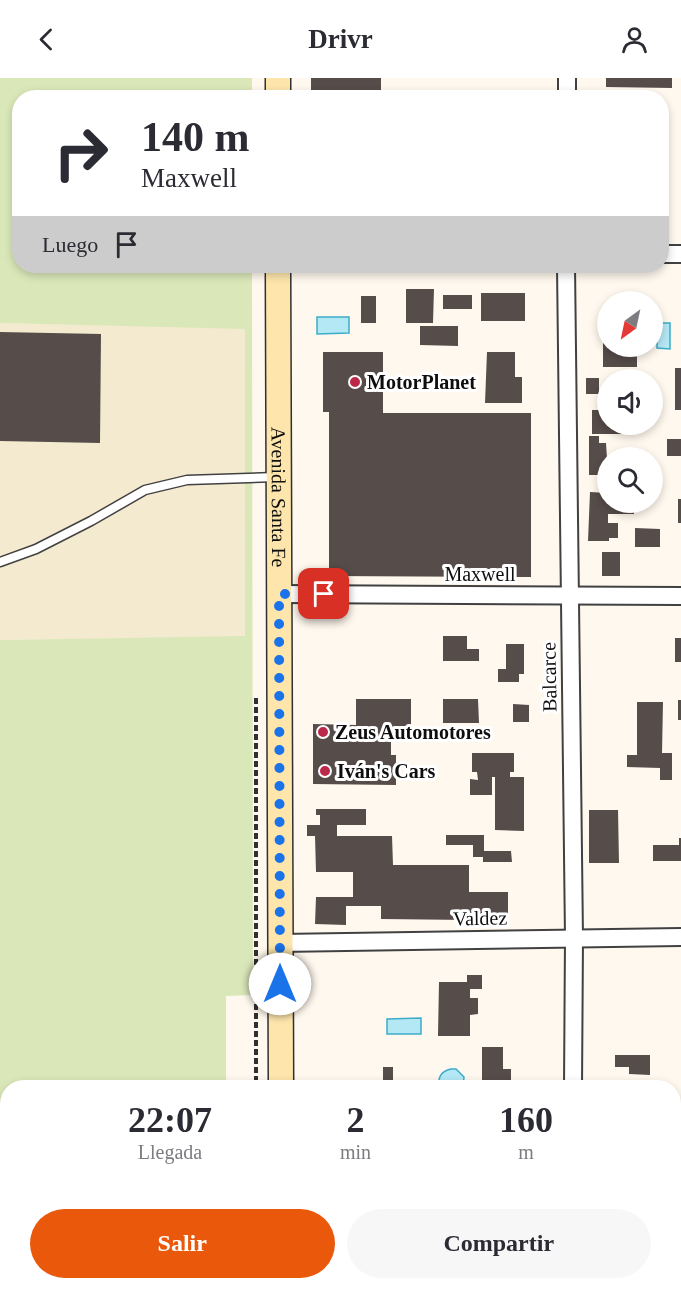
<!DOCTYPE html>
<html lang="es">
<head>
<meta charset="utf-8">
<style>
  :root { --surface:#fff; --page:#f7f7f7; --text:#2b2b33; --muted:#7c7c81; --accent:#ea580c }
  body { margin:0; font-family:Georgia,serif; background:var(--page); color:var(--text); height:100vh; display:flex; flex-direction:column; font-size:22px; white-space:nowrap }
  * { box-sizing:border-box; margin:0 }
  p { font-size:20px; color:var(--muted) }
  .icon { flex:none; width:33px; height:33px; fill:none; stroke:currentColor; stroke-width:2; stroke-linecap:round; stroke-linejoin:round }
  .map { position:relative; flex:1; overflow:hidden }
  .side { position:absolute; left:0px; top:1002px; width:681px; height:210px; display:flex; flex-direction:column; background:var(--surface); border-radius:24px 24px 0 0; box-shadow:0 3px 9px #0003 }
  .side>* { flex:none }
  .top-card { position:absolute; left:12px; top:12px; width:657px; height:183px; border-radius:24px; box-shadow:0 3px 9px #0003; background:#fff; color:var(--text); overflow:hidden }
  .needle { width:39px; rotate:213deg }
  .controls { position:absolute; left:597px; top:213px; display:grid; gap:12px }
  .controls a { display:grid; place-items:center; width:66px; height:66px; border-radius:50%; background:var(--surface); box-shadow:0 3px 9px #0003; font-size:30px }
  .pin { position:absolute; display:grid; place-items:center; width:51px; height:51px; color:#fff; margin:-26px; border-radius:12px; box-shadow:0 3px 9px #0006 }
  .me { position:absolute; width:66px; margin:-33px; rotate:0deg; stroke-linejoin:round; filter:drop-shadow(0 0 4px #0008) }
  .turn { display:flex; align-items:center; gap:21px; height:126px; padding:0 30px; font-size:27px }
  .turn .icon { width:78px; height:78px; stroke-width:2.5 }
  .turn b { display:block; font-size:42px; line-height:51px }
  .then { display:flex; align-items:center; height:57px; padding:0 30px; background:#0003; gap:12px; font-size:22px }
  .eta { display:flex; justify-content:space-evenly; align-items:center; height:102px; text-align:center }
  .eta b { font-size:36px; font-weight:800; line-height:42px }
  .primary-button { display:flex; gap:12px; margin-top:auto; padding:12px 30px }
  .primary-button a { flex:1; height:69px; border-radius:36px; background:var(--accent); color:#fff; font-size:24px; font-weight:800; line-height:69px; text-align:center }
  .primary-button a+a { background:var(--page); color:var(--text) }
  header { display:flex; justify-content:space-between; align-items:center; height:78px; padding:0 30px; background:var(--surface); font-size:27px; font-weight:800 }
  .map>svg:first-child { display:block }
  .farmland { fill:#f4eacf }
  .green { fill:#dae8b9 }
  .water { fill:#b4e8f5; stroke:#3dacca; stroke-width:1.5 }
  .building { fill:#564c4a }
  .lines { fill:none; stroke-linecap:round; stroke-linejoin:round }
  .service-casing { stroke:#414141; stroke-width:11 }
  .minor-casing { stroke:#414141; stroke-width:20 }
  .secondary-casing { stroke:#303030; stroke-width:27 }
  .path { stroke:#303030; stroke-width:4; stroke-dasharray:6 3; stroke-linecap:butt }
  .service { stroke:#fff; stroke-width:8 }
  .minor { stroke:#fff; stroke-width:16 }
  .secondary { stroke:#fde5ab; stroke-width:24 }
  .route { stroke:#1a73e8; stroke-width:10; stroke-dasharray:0 18 }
  .poi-dot { fill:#bb284a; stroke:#fff; stroke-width:2 }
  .labels { text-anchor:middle; stroke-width:6; stroke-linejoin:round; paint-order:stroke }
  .poi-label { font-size:20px; font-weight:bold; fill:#0e0e0e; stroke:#fff; text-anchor:start }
  .street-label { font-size:20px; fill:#0e0e0e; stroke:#fff }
</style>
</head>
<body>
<header><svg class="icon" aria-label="back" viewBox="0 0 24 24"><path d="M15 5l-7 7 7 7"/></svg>Drivr<svg class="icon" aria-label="person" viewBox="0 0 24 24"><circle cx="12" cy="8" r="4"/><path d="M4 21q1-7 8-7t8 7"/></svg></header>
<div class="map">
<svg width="681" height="1212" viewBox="0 0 681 1212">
  <rect width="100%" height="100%" fill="#fff8ee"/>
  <polygon class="farmland" points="0,245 245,250 245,559 0,562"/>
  <polygon class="green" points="0,0 252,0 252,19 20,20 20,188 252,188 253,917 226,918 226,1009 8,1010 8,1176 0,1176 0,562 245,558 245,251 0,245"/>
  <g class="water">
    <polygon points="317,239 349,239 349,255 317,256"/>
    <polygon points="657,245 670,245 670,271 657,270"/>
    <polygon points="421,940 421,956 387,956 387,941"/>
    <path d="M 451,991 L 456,991 L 464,999 L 463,1009 L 440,1009 C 437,1000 441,993 451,991 Z"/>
  </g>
  <g class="building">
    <rect x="311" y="0" width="70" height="20"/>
    <polygon points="606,0 672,0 672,10 606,9"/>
    <polygon points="594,14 630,15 630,20 594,20"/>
    <polygon points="406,211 434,211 433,245 406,245"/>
    <rect x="481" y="215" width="44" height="28"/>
    <rect x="443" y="217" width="29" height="14"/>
    <rect x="361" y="218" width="15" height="27"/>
    <polygon points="603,247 608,247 608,268 637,268 637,289 603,289"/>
    <polygon points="420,248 458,248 458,268 420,267"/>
    <polygon points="0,254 101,256 100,365 0,363"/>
    <polygon points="323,274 383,274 383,335 531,335 531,499 329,498 329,334 323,334"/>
    <polygon points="487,274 515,274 515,299 522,299 522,325 485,325"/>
    <rect x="675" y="290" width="6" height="42"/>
    <rect x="586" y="300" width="13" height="16"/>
    <polygon points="592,332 608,332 608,346 632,346 632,356 592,356"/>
    <polygon points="589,358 599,358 599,365 606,365 608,397 589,397"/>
    <rect x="667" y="361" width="14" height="17"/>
    <rect x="652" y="387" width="5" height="19"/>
    <polygon points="590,414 608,415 608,424 617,424 617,429 634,429 634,436 608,436 608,445 618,445 618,460 609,460 609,463 588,463"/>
    <rect x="678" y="421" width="3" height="24"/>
    <polygon points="635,450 660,451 660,469 635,469"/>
    <rect x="602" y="474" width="18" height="24"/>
    <polygon points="443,558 467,558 467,571 479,571 479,583 443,583"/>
    <rect x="675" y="560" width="6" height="24"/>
    <polygon points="506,566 524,566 524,596 519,596 519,604 498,604 498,591 506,591"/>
    <polygon points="356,621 411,621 411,650 391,650 391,677 396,677 396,707 313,706 313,646 356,647"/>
    <polygon points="443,621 478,621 479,645 443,645"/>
    <rect x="678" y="622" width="3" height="20"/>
    <polygon points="637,624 663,624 662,675 672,675 672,702 660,702 660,690 627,689 627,677 637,677"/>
    <polygon points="513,626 529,627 529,644 513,644"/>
    <polygon points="472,675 514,675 514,694 510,694 510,699 524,699 524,753 495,752 495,699 492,699 492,717 470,717 470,701 478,702 477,694 472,694"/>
    <polygon points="316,731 366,731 366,747 337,747 337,758 392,758 393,787 469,787 469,814 508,814 508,837 469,836 469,842 381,841 381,828 346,828 346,847 315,846 316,819 353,819 353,794 316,794 315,758 307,758 307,747 320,747 320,737 316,737"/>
    <polygon points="589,732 618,732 619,785 589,785"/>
    <polygon points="446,757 484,757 484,773 511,773 512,784 483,784 483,779 473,779 473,767 446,767"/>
    <polygon points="679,760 681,760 681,783 653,783 653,767 679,767"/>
    <polygon points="467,897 482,897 482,911 470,911 470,920 478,920 478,936 470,937 470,958 438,958 439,904 467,904"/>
    <polygon points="482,969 503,969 503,991 511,991 511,1010 482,1010"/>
    <polygon points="615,977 650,977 650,997 629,996 629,989 615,989"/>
    <rect x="383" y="989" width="10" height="19"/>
    <rect x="674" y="1034" width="7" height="16"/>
    <rect x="675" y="1068" width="6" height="14"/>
    <polygon points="674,1116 679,1116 681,1175 675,1175 675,1164 674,1164"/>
  </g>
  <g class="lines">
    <g class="service-casing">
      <polyline id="service" points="0,484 36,471 91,443 145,412 187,402 275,399"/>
    </g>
    <g class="minor-casing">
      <g id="minor">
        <polyline points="567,20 567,0"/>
        <polyline points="662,176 681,176"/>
        <polyline points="566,188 574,860 573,1010"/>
        <polyline points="279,516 681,518"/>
        <polyline points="280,865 681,859"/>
        <polyline points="674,1200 681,1200"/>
        <polyline points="20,1212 256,1207 265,1208 281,1204"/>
        <polyline points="571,1212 571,1204"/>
      </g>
    </g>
    <g class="secondary-casing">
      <g id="secondary">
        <polyline points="278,0 278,20"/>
        <path id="s1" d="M 278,188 L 281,1010"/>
        <polyline points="282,1204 282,1212"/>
      </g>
    </g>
    <polyline class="path" points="256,620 256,1010"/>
    <use href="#service" class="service"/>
    <use href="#minor" class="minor"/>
    <use href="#secondary" class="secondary"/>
  </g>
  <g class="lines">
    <polyline class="route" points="280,906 279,516 324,516"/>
  </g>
  <g class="poi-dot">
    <circle cx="355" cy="304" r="6"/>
    <circle cx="323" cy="654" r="6"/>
    <circle cx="325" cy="693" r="6"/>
  </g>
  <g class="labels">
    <g class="poi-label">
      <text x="367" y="311">MotorPlanet</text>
      <text x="335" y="661">Zeus Automotores</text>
      <text x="337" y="700">Iván's Cars</text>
    </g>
    <g class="street-label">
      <text dy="7" stroke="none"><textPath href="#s1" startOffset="231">Avenida Santa Fe</textPath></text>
      <text x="480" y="503">Maxwell</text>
      <text transform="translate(549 599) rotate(-91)" y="7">Balcarce</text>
      <text transform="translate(480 840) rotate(-1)" y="7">Valdez</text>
    </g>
  </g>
</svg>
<div class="controls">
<a><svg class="needle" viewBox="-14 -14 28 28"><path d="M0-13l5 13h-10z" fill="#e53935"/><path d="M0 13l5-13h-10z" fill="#7c7c81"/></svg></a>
<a><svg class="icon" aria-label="sound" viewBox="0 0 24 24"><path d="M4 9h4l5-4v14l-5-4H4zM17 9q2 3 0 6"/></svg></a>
<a><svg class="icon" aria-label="search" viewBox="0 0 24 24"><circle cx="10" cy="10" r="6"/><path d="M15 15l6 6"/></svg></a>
</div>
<div class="pin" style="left:324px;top:516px;background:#d93025"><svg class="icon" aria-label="arrive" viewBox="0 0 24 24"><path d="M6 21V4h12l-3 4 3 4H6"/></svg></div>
<svg class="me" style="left:280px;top:906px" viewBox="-20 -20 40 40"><circle r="19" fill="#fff"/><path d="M0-13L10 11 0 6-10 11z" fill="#1a73e8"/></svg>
<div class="top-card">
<div class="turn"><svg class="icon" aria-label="right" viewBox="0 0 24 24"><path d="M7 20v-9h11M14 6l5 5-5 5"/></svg><div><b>140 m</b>Maxwell</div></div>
<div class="then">Luego<svg class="icon" aria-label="arrive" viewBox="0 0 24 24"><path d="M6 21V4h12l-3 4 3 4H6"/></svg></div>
</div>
<section class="side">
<div class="eta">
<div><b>22:07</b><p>Llegada</p></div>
<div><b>2</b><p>min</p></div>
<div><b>160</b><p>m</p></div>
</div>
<div class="primary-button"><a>Salir</a><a>Compartir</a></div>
</section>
</div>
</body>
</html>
